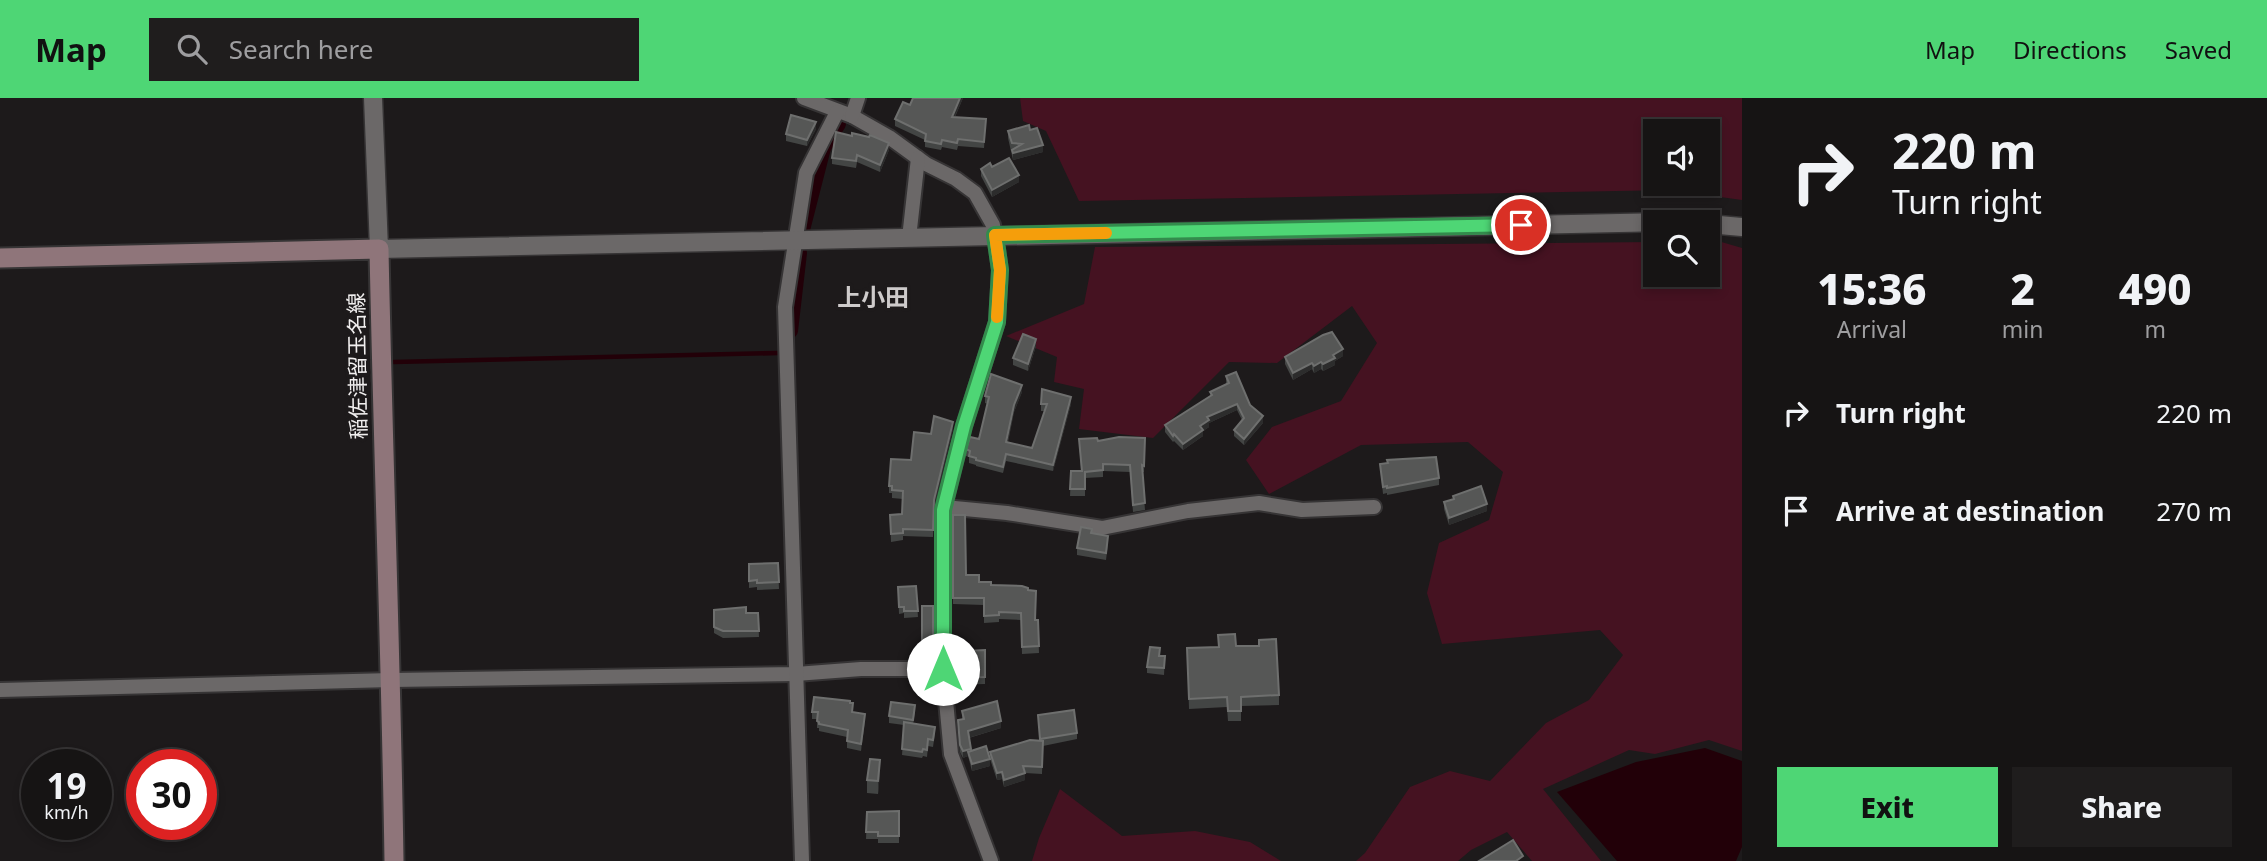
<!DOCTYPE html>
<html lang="en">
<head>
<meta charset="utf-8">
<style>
  :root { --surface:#161414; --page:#1f1d1d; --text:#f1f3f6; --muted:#9e9ea0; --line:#353334; --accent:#4ed675 }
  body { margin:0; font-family:"Noto Sans","Noto Sans JP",sans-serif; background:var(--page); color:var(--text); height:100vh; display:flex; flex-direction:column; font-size:26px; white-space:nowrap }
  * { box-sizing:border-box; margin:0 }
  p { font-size:23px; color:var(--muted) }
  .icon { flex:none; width:38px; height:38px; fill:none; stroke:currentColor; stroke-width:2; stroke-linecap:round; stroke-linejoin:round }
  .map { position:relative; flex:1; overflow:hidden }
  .drawer { display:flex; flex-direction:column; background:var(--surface); width:525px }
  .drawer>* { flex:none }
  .hud { background:#161414; color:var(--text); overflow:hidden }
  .buttons { position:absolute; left:1643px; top:21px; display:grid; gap:14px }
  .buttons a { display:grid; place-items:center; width:77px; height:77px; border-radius:0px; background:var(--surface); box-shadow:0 4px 10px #0003,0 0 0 2px var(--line); font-size:35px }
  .speed { position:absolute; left:21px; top:651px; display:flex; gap:14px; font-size:35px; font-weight:700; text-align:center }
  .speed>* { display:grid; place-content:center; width:91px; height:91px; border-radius:50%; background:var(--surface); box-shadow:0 4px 10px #0003,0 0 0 2px var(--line); line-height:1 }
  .speed small { font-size:18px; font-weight:400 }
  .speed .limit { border:10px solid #d22; background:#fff; color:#111 }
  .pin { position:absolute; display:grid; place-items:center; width:60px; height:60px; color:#fff; margin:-30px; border:4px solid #fff; border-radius:50%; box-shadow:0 2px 7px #0007 }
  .me { position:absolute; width:77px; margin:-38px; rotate:0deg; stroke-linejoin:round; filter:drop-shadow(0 0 5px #0008) }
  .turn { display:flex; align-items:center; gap:24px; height:147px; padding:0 35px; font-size:32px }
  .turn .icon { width:91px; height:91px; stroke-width:2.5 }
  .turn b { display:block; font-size:49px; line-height:60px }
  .eta { display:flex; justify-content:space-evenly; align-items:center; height:119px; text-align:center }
  .eta b { font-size:42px; font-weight:800; line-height:49px }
  .cta { display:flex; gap:14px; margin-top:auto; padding:14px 35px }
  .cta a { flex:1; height:80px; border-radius:0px; background:var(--accent); color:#111; font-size:28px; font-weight:800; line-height:80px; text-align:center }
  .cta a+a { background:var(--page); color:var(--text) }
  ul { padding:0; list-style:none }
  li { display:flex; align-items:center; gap:21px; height:98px; padding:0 35px }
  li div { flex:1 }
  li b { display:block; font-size:26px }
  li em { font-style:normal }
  header { display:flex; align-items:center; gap:42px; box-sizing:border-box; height:98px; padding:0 35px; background:var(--accent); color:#111 }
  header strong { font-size:33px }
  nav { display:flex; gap:38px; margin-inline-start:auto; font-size:24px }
  .search { width:490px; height:63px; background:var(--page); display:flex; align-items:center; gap:18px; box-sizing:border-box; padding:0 24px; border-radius:0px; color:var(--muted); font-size:26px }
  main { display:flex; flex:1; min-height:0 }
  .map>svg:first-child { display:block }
  .green { fill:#451221; fill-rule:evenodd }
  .water { fill:#220008 }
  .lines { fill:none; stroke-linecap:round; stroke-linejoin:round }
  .stream { stroke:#220008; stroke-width:4.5 }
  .canal { stroke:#220008; stroke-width:14 }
  .minor-casing { stroke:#363435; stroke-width:18 }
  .tertiary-casing { stroke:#363435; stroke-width:21 }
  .secondary-casing { stroke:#363435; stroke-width:23 }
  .minor { stroke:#6b6868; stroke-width:14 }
  .tertiary { stroke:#6b6868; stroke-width:18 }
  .secondary { stroke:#8f757a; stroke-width:19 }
  .wall { fill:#434544 }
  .shaded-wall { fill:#2c2c2c }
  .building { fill:#565756; stroke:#6e6f6e; stroke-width:2 }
  .route-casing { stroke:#338b4c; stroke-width:18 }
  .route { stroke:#4ed675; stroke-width:12 }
  .slow { stroke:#f59e0b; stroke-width:12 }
  .labels { text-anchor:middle; stroke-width:7; stroke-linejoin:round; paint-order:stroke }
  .street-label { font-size:21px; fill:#f1efef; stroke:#1d1a1b }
  .quarter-label { font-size:24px; font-weight:bold; fill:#cecbcb; stroke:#1d1a1b }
</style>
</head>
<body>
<header>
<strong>Map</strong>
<div class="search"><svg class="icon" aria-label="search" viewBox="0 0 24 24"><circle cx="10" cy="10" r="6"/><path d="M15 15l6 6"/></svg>Search here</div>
<nav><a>Map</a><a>Directions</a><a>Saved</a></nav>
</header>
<main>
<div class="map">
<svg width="1742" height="763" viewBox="0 0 1742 763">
  <rect width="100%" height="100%" fill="#1d1a1b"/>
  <g class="green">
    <path d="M 1020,0 L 1742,0 L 1742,102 L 1670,92 L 1079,103 L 1046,33 L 1023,23 ZM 1656,33 L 1708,33 L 1708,86 L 1656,86 Z"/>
    <polygon points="1708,143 1718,143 1742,150 1742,653 1709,642 1655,656 1629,652 1543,691 1601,763 1532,763 1507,734 1471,752 1458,763 1356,763 1365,755 1410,689 1450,673 1490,683 1546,625 1589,602 1623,557 1600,532 1442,546 1427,495 1439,445 1489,422 1503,374 1468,344 1361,347 1269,396 1246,362 1272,329 1341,303 1377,245 1352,208 1277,265 1229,264 1153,340 1079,331 1084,291 1054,284 1057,259 1006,238 1084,206 1095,149 1655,144 1656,177 1708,177"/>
    <polygon points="1060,691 1122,738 1195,733 1250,744 1281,763 1032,763 1039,740"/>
  </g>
  <polygon class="water" points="1705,650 1742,663 1742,749 1736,763 1617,763 1557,694 1636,664"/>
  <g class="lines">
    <polyline class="stream" points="394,264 778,255"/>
    <g class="canal">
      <polyline points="803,132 824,50 839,26"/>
      <polyline points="791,233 800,155"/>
    </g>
    <g class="minor-casing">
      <g id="minor">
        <polyline points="804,0 852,18 889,39 926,66 956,81 975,95 993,127 995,137 1000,172 997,224 964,328 943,412 943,571 951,656 991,763"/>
        <polyline points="852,18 858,0"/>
        <polyline points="909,140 918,60"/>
        <polyline points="944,409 1007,415 1102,430 1188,413 1259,405 1302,412 1374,409"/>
        <polyline points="0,592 392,582 796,576 861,571 943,571"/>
        <polyline points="802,763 785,209 806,75 837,14"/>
      </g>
    </g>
    <g class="tertiary-casing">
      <g id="tertiary">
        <polyline points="373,0 379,151 1667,124"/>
        <polyline points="1708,126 1742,129"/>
      </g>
    </g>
    <g class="secondary-casing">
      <path id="secondary" d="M 0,160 L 379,151 C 383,355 391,559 394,763"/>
    </g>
    <use href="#minor" class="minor"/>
    <use href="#tertiary" class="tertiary"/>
    <use href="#secondary" class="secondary"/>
  </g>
  <g class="wall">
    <polygon points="963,0 955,19 986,21 984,50 958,48 957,52 942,49 941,52 925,49 925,42 895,28 895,21 910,7"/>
    <polygon points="816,31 807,48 786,43 786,36"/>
    <polygon points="1030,32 1043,54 1013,62 1008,40 1008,33"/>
    <polygon points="889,52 880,74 857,64 856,70 832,66 832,60"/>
    <polygon points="981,71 1019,84 992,99 981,78"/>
    <polygon points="1036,248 1028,273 1013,267 1013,260"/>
    <polygon points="1343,258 1335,263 1335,267 1323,273 1321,271 1314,275 1312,271 1293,282 1285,266 1285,259"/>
    <polygon points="1226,278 1250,307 1263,325 1244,347 1234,338 1234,332 1242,322 1237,312 1209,325 1209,329 1203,333 1203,338 1183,352 1174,343 1173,344 1165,334 1165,327 1210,299 1210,294 1226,286"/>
    <polygon points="1022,294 1014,314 1008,344 1032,350 1045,313 1041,313 1041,306 1071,306 1053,373 1006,363 1003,375 976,368 976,367 969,365 969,359 966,358 966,351 979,341 988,306 985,305 985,298"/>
    <polygon points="953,331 934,410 933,439 903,438 903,442 891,444 890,417 902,416 903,401 892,400 892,395 889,395 889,388 911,362 931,336"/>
    <polygon points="1145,340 1144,374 1142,374 1145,412 1133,414 1130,374 1103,373 1103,379 1085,380 1085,398 1070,398 1071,373 1081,373 1079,341 1098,343"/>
    <polygon points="1380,366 1439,380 1439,387 1387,397 1387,395 1383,396"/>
    <polygon points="1453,398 1487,413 1449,427 1444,411 1444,404 1453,401"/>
    <polygon points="953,417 966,477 979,484 1028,492 1035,522 1038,522 1039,555 1022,556 1021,522 999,521 999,524 984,525 984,507 953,506"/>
    <polygon points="1108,445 1106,462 1077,457 1077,450"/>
    <polygon points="778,465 779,491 757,492 757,489 749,490 749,466"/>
    <polygon points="916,488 918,519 904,520 904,515 899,516 898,489"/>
    <rect x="922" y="508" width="11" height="47"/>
    <polygon points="714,512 746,515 758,515 759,539 723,540 714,535"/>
    <polygon points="1236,548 1279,597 1279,607 1241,608 1241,623 1228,623 1227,609 1189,611 1187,550"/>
    <polygon points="953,549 964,553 985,552 985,586 954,587"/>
    <polygon points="1160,558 1165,558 1164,577 1147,575 1147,569"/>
    <polygon points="850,605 853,614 865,622 861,653 847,650 847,639 819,633 819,630 817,630 817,621 812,621 812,614"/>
    <polygon points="962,613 1001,630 969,640 971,653 990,668 972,673 968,658 963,660 960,654 958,629 958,622 962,621"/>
    <polygon points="915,614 913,626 935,635 933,649 928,648 927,659 923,658 922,660 902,657 904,627 889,625 889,618"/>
    <polygon points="1038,617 1077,635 1077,641 1043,648 1042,676 1025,675 1025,682 1004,689 1002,681 997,682 990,661 990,654 1040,642"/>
    <polygon points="880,675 878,696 867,695 867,682"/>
    <polygon points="899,713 899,745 878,745 878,741 866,741 867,714"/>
  </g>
  <g class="shaded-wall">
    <polygon points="960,0 963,0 952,25 952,19"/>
    <polygon points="816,24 816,31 807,48 807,42"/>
    <polygon points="889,45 889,52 880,74 880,67"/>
    <polygon points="1043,47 1043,54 1013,62 1013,55"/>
    <polygon points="1019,77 1019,84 992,99 992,92"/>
    <polygon points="1036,241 1036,248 1028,273 1028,266"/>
    <polygon points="1343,251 1343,258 1335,263 1335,267 1323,273 1323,266 1333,257"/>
    <polygon points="1321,264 1321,271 1314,275 1314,268"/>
    <polygon points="1312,265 1312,271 1293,282 1293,275"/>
    <polygon points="1022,287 1022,294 1014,314 1006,351 1006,344 1014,307"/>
    <polygon points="1071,299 1071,306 1053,373 1053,367"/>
    <polygon points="1237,306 1237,312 1209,325 1209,329 1203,333 1203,338 1183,352 1183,346 1200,328 1207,319"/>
    <polygon points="1263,318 1263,325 1244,347 1244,341"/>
    <polygon points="953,324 953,331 934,410 934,402"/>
    <polygon points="1487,406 1487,413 1449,427 1449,420"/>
    <polygon points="865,616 865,622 861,653 861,646"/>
    <polygon points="1001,623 1001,630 968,640 968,633"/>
    <polygon points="971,651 971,658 968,654 968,658 963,660 963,653"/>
    <polygon points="990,661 990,668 972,673 972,666"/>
    <polygon points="880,662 880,675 878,696 878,683"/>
    <polygon points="1002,674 1002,681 997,682 997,675"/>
    <polygon points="1025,675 1025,682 1004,689 1004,682"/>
  </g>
  <g class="building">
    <polygon points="913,0 960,0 952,19 986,21 984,44 958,41 957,45 942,42 941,46 925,43 926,36 895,21 903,4 910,7"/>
    <polygon points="791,17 816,24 807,42 786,36"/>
    <polygon points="1029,27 1030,32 1037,30 1043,47 1013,55 1012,52 1022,46 1012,45 1008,33"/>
    <polygon points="836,34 852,38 852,35 869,39 870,37 889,45 880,67 857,57 856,63 832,60"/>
    <polygon points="1009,60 1019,77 992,92 981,71 990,65 992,69"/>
    <polygon points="1332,234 1343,251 1333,257 1335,260 1323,266 1321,264 1314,268 1312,265 1293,275 1285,259 1323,237"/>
    <polygon points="1023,236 1036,241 1028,266 1013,260"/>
    <polygon points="1236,274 1250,307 1263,318 1244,341 1234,332 1244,320 1237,306 1207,319 1209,322 1200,328 1203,332 1183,346 1174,336 1173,338 1165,327 1212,297 1210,294 1229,285 1226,278"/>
    <polygon points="991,276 1022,287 1014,307 1006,344 1032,350 1047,306 1041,306 1042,291 1071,299 1053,367 1006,356 1003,369 976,362 976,360 969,358 970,353 966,351 970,339 979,341 989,299 985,298"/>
    <polygon points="934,318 953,324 934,402 933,432 903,431 903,435 891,436 890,417 902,416 903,393 892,392 892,388 889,388 891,361 911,362 914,334 931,336"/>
    <polygon points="1119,339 1145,340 1144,368 1142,367 1145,405 1133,407 1130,367 1103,366 1103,372 1085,374 1085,391 1070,391 1071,373 1082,373 1079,341 1097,340 1098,343"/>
    <polygon points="1436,359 1439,380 1387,390 1387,388 1383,389 1380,366 1388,365 1387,362"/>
    <polygon points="1481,388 1487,406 1449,420 1444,404 1454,401 1453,398"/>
    <polygon points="953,417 965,417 966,477 979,477 979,484 991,484 991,487 1022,488 1028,490 1028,492 1036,493 1035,522 1038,522 1039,548 1022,549 1021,515 999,514 999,517 984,518 984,500 953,500"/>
    <polygon points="1081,429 1092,431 1091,435 1108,438 1106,455 1077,450"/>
    <polygon points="778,465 779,484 757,485 757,482 749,483 749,466"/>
    <polygon points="916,488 918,513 904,513 904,509 899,509 898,489"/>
    <rect x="922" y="508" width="11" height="41"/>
    <polygon points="746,509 746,515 758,515 759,533 723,533 714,529 714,512"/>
    <polygon points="1235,536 1236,548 1259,548 1259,542 1276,541 1279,597 1241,599 1241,613 1228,613 1227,599 1189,601 1187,550 1219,549 1218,537"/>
    <polygon points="953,549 964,549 964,553 985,552 985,579 954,580"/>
    <polygon points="1150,549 1160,550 1159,558 1165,558 1164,570 1147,569"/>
    <polygon points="814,599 850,603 850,605 853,605 852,614 865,616 861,646 847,643 848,632 819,626 819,624 817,623 818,614 812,614"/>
    <polygon points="997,603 1001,623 968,633 971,651 963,653 960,647 958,622 964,621 962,613"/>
    <polygon points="891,604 915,607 913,622 889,618"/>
    <polygon points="1074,612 1077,635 1040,641 1038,617"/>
    <polygon points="904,624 935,629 933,642 928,641 927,652 923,651 922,654 902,651"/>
    <polygon points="1030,642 1043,643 1042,669 1023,668 1025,675 1004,682 1002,674 997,675 990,654"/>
    <polygon points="986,648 990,661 972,666 968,654"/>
    <polygon points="870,661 880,662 878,683 867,682"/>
    <polygon points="899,713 899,738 878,738 878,734 866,734 867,714"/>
    <polygon points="1513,742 1523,758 1516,763 1479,763"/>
  </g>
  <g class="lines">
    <g class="route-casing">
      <polyline id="route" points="943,571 943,412 964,328 997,224 1000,172 995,137 1521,127"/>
    </g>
    <use href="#route" class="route"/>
    <polyline class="slow" points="997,219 1000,172 995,137 1106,135"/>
  </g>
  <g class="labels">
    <g class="street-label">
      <text transform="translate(358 268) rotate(-91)" y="7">稲佐津留玉名線</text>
    </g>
    <g class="quarter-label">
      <text x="873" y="208">上小田</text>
    </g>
  </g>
</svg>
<div class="buttons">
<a><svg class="icon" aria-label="sound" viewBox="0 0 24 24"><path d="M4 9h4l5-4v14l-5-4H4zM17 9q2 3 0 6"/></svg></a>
<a><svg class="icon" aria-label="search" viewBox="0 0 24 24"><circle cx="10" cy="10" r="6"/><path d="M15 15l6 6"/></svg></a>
</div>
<div class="speed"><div>19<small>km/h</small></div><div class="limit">30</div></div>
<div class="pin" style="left:1521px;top:127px;background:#d93025"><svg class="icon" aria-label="arrive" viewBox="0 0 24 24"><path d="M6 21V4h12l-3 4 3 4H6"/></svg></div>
<svg class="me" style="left:943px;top:571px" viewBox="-20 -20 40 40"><circle r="19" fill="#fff"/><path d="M0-13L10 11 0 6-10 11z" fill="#4ed675"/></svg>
</div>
<section class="drawer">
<div class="hud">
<div class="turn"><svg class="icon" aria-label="right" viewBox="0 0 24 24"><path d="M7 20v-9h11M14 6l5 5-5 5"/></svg><div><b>220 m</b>Turn right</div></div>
</div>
<div class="eta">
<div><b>15:36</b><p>Arrival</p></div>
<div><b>2</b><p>min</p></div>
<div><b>490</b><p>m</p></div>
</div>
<ul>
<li><svg class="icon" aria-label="right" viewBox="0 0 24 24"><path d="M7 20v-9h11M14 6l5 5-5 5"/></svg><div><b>Turn right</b></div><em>220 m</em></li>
<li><svg class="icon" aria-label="arrive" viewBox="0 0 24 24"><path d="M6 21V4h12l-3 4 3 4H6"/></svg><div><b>Arrive at destination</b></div><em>270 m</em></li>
</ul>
<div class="cta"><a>Exit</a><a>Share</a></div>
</section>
</main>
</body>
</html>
